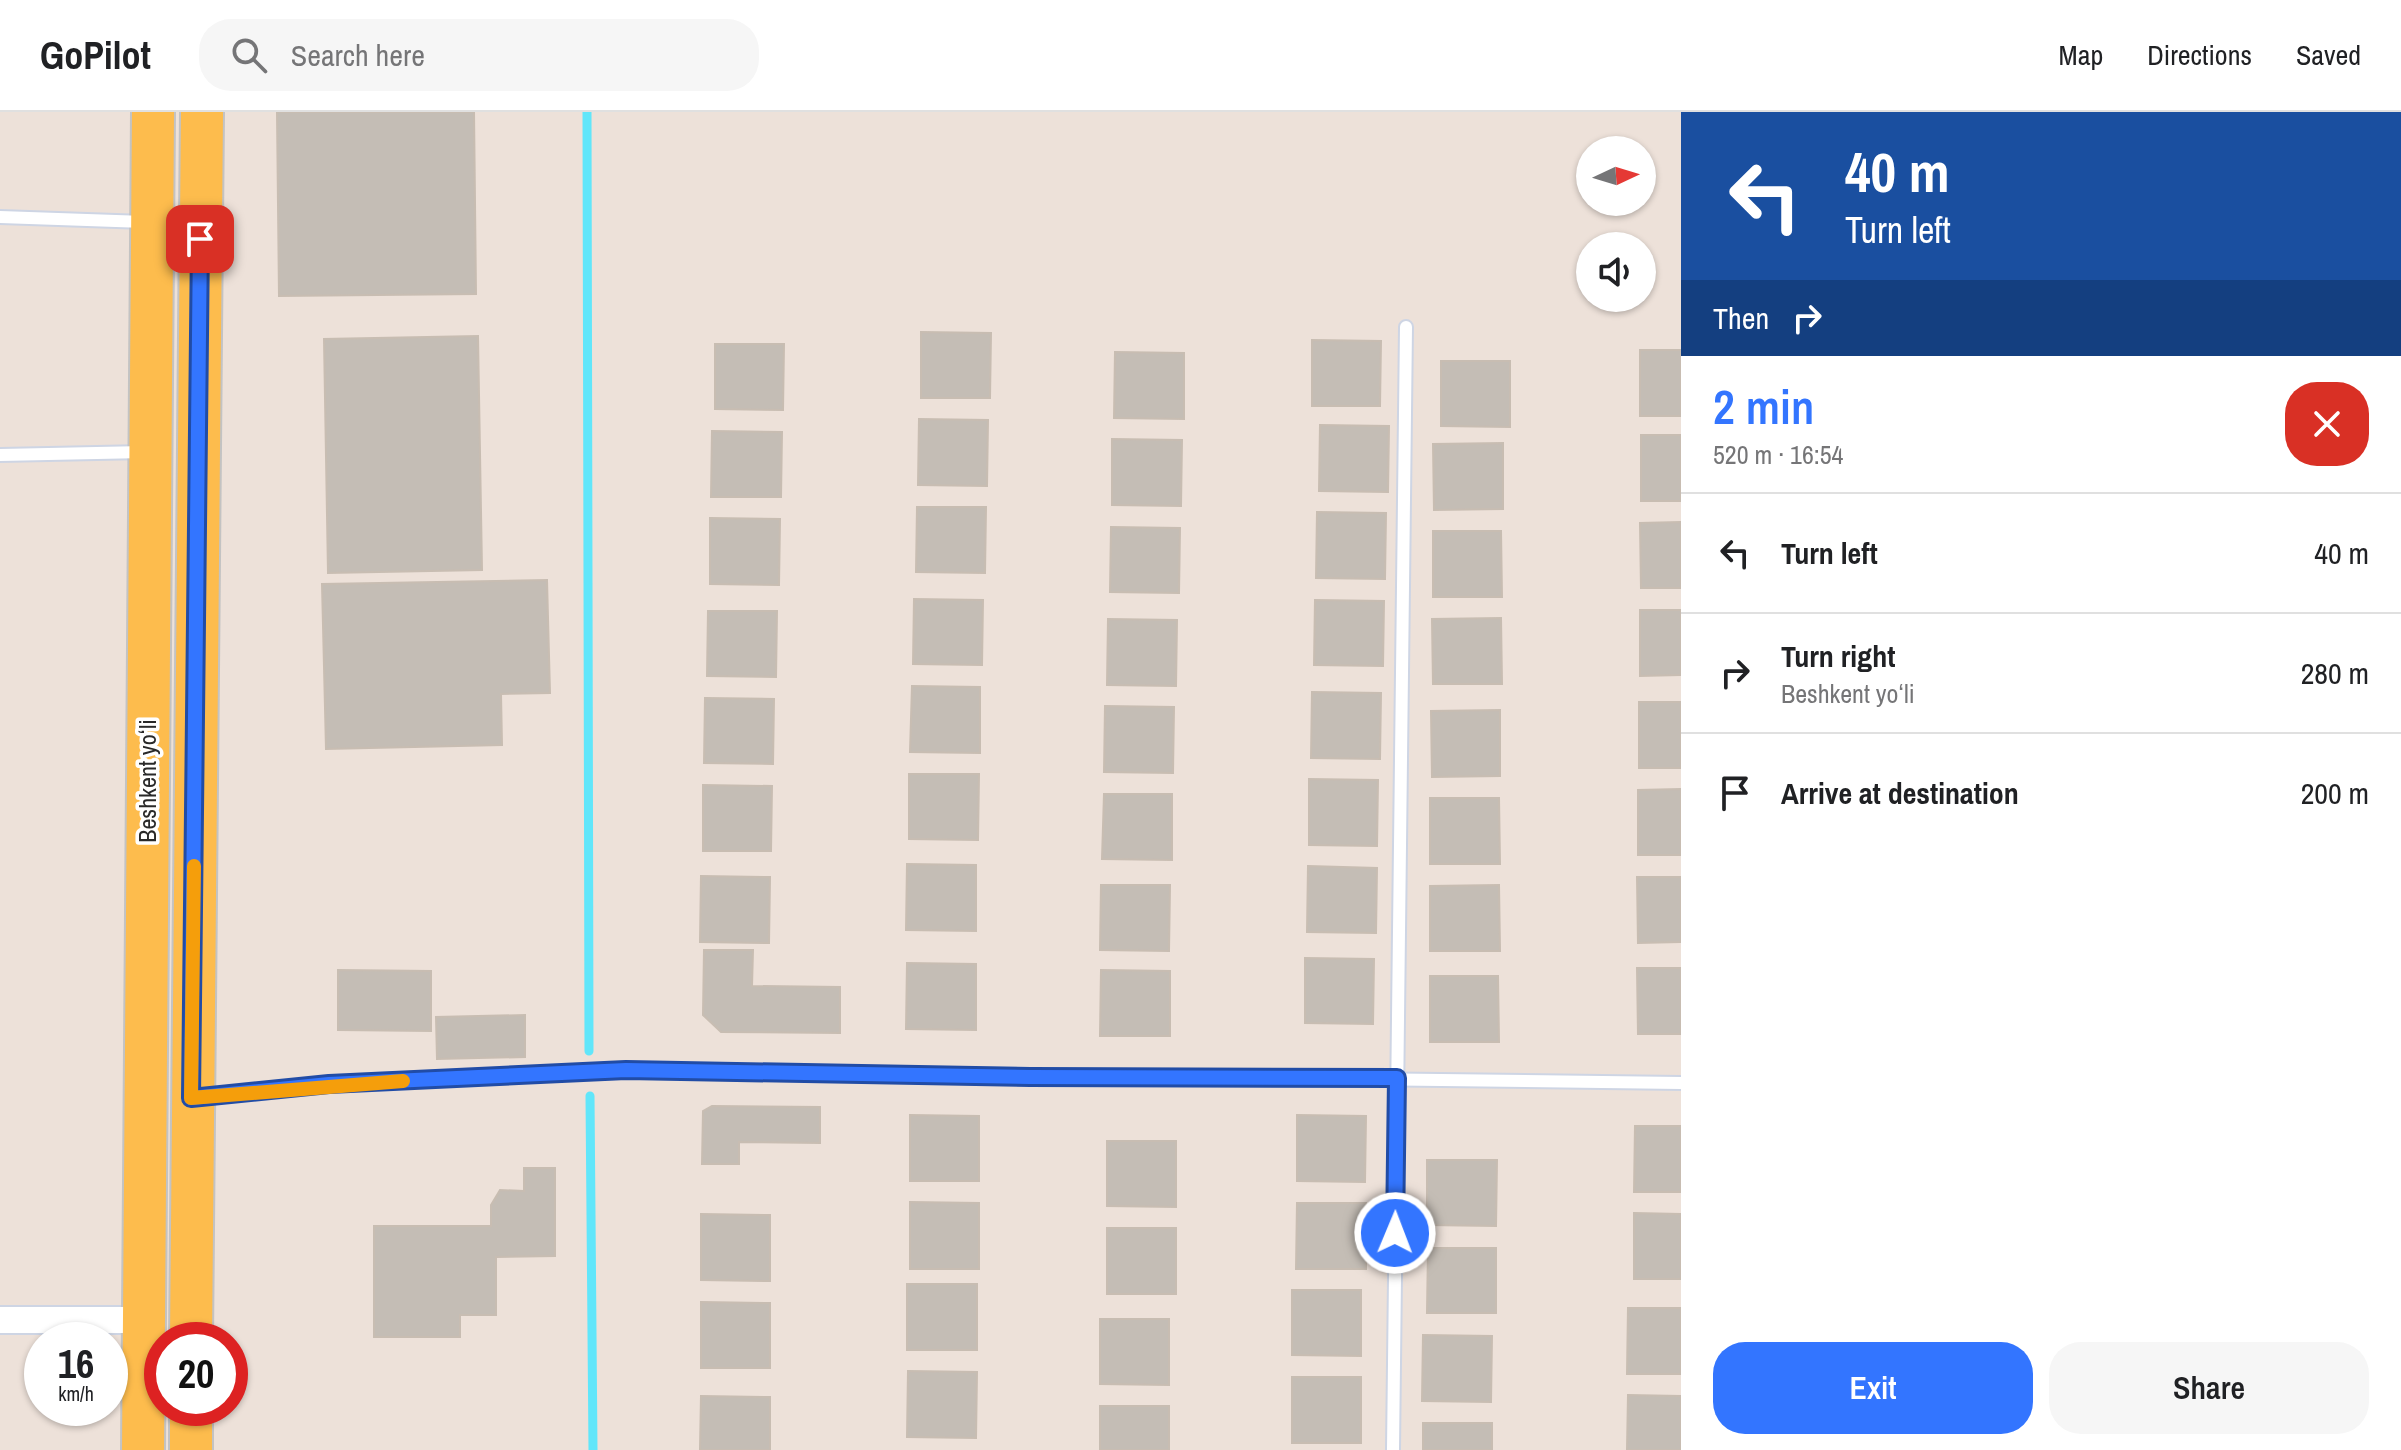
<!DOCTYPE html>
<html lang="en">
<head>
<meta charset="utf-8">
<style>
  :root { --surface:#fff; --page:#f6f6f6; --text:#202124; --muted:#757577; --line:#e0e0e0; --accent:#3375ff }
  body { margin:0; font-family:"Archivo Narrow",sans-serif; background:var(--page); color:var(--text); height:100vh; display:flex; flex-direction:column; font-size:30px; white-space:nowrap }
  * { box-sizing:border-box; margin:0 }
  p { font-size:26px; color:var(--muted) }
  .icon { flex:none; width:44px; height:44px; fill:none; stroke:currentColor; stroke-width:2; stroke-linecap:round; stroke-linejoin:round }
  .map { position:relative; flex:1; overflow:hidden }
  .panel { display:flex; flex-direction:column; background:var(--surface); width:720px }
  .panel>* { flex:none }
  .banner { background:#1a4fa0; color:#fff; overflow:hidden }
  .needle { width:52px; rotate:86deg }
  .controls { position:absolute; left:1576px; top:24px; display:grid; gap:16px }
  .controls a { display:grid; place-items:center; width:80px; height:80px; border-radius:50%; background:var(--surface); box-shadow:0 2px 6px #0004; font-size:40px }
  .speed { position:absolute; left:24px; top:1210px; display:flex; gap:16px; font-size:40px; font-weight:700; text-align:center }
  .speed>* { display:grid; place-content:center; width:104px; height:104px; border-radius:50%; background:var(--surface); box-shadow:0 2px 6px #0004; line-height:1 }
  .speed small { font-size:20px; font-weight:400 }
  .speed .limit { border:12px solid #d22; background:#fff; color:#111 }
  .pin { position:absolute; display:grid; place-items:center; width:68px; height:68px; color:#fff; margin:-34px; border-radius:16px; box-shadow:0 4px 12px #0006 }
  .me { position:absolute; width:88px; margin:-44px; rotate:1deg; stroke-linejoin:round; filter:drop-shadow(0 0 6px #0008) }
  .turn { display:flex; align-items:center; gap:28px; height:168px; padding:0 32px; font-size:36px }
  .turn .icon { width:104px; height:104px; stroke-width:2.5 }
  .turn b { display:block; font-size:56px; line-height:68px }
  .then { display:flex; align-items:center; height:76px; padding:0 32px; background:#0003; gap:16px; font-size:30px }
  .round { display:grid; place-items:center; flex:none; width:84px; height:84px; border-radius:32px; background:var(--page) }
  .summary { display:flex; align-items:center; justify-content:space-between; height:136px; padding:0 32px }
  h1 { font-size:48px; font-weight:600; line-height:60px; color:var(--accent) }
  .button { display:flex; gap:16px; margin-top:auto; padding:16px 32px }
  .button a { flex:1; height:92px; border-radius:32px; background:var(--accent); color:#fff; font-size:32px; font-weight:600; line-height:92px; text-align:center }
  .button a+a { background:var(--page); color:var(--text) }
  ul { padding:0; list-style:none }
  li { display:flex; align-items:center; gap:24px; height:120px; padding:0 32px; border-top:2px solid var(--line) }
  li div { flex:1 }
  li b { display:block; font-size:30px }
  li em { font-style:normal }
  header { display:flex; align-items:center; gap:48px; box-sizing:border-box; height:112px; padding:0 40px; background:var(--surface); border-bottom:2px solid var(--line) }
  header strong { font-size:38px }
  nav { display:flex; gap:44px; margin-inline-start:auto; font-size:28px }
  .search { width:560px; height:72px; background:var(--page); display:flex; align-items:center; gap:20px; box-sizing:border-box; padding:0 28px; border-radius:32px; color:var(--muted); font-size:30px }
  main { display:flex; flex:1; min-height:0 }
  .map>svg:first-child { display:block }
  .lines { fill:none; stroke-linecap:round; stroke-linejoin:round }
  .stream { stroke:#61e6fa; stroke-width:9 }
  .building { fill:#c4bdb5; stroke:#c8bdb2; stroke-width:2 }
  .service-casing { stroke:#ced5e4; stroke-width:16 }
  .minor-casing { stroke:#ced5e4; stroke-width:30 }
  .primary-casing { stroke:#c3c3c3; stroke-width:46 }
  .service { stroke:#fff; stroke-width:12 }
  .minor { stroke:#fff; stroke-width:26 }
  .primary { stroke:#fdbc4d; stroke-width:42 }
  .route-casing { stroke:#214ca6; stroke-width:20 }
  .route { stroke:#3375ff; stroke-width:14 }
  .slow { stroke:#f59e0b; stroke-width:14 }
  .labels { text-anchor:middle; stroke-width:7; stroke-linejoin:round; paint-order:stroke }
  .street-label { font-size:24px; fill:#292929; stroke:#fff }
</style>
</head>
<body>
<header>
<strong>GoPilot</strong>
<div class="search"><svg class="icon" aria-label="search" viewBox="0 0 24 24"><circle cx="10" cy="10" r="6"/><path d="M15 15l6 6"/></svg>Search here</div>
<nav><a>Map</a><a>Directions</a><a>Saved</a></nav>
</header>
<main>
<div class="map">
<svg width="1681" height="1338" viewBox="0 0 1681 1338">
  <rect width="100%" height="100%" fill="#ede1d9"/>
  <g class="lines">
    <g class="stream">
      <polyline points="587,0 589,939"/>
      <polyline points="590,984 593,1338"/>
    </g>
  </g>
  <g class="building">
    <polygon points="277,0 474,0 476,182 279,184"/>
    <polygon points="921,220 991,221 990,286 921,286"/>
    <polygon points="478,224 482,458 328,461 324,227"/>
    <polygon points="1312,228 1381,229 1380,294 1312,294"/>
    <polygon points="715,232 784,232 783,298 715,297"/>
    <rect x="1640" y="238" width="41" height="66"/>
    <polygon points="1115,240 1184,241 1184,307 1114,306"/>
    <polygon points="1441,249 1510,249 1510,315 1441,314"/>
    <polygon points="919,307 988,308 987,374 918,373"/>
    <polygon points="1320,313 1389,314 1388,380 1319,379"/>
    <polygon points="712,319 782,320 781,385 711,385"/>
    <rect x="1641" y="323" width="40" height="66"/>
    <polygon points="1112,327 1182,328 1181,394 1112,393"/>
    <polygon points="1503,331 1503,397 1434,398 1433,332"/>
    <polygon points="917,395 986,395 985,461 916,460"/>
    <polygon points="1317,400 1386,401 1385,467 1316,466"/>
    <polygon points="710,406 780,407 779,473 710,472"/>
    <polygon points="1681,410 1681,476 1641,476 1640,411"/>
    <polygon points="1111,415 1180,416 1179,481 1110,480"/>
    <polygon points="1433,419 1501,419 1502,485 1433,485"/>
    <polygon points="547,468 550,581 501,582 502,633 326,637 322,472"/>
    <polygon points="914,487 983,488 982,553 913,552"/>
    <polygon points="1315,488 1384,489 1383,554 1314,553"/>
    <polygon points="1640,498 1681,498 1681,563 1640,564"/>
    <polygon points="708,499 777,499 776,565 707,564"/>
    <polygon points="1501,506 1502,572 1433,572 1432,507"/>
    <polygon points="1108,507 1177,508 1176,574 1107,573"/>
    <polygon points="912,574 980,575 980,641 910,640"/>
    <polygon points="1312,580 1381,581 1380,647 1311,646"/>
    <polygon points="705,586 774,587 773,652 704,651"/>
    <rect x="1639" y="590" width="42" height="66"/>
    <polygon points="1105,594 1174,595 1173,661 1104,660"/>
    <polygon points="1500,598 1500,664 1432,665 1431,599"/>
    <polygon points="909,662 979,662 978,728 909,727"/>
    <polygon points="1309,667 1378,668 1377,734 1309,733"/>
    <polygon points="703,673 772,674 771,739 703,739"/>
    <polygon points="1681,677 1681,743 1638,743 1638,678"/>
    <polygon points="1104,682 1172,682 1172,748 1102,747"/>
    <polygon points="1430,686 1499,686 1500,752 1430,752"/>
    <polygon points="907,752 976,753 976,819 906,818"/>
    <polygon points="1308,754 1377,756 1376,821 1307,820"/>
    <polygon points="701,764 770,765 769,831 700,830"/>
    <polygon points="1637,765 1681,765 1681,830 1638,831"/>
    <polygon points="1101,773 1170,773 1169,839 1100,838"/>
    <polygon points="1499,773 1500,839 1430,839 1430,774"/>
    <polygon points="704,838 753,838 752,874 840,875 840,921 721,920 703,903"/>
    <polygon points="1305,846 1374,847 1373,912 1305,911"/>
    <polygon points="907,851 976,852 976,918 906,917"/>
    <polygon points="1637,856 1681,856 1681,922 1638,922"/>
    <polygon points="338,858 431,859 431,919 338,918"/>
    <polygon points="1101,858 1170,859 1170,924 1100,924"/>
    <polygon points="1430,864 1498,864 1499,930 1430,930"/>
    <polygon points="525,903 525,945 437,947 436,905"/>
    <polygon points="712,994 820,995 820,1031 739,1030 739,1052 702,1052 703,999"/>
    <polygon points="910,1003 979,1004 979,1069 910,1069"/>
    <polygon points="1297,1003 1366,1004 1365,1070 1297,1069"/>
    <polygon points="1635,1014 1681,1014 1681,1080 1634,1080"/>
    <polygon points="1107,1029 1176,1029 1176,1095 1107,1094"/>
    <polygon points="1427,1048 1497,1048 1496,1114 1427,1113"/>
    <polygon points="524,1056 555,1056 555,1144 496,1145 496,1203 460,1203 460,1225 374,1225 374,1114 491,1114 491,1093 500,1078 524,1079"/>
    <polygon points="910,1090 979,1091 979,1157 910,1157"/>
    <polygon points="1297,1091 1366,1091 1366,1157 1296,1157"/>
    <polygon points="1634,1101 1681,1102 1681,1167 1634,1167"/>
    <polygon points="701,1102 770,1103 770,1169 701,1168"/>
    <rect x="1107" y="1116" width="69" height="66"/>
    <polygon points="1428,1136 1496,1136 1496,1201 1427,1201"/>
    <rect x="907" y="1172" width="70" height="66"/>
    <polygon points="1292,1178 1361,1178 1361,1244 1292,1243"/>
    <polygon points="701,1190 770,1191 770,1256 701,1256"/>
    <polygon points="1628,1196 1681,1196 1681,1262 1627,1262"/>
    <polygon points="1100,1207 1169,1207 1169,1273 1100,1272"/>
    <polygon points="1423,1223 1492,1224 1491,1290 1422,1289"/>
    <polygon points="908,1259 977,1260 976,1326 907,1325"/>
    <rect x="1292" y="1265" width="69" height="66"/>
    <polygon points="1628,1283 1681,1284 1681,1338 1627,1338"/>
    <polygon points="701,1284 770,1285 770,1338 700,1338"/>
    <rect x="1100" y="1294" width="69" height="44"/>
    <rect x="1423" y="1311" width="69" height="27"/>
  </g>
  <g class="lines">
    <g class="service-casing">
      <g id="service">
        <polyline points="0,105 145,110"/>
        <polyline points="0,343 145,340"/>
        <polyline points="199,985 329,972 626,958 1681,971"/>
        <polyline points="1393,1338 1406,215"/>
      </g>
    </g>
    <g class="minor-casing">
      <polyline id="minor" points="0,1208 143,1208"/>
    </g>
    <g class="primary-casing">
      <g id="primary">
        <polyline points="191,1228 202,0"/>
        <polyline points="143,1338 153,0"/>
        <polyline points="191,1338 191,1296"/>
      </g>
    </g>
    <use href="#service" class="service"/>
    <use href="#minor" class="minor"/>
    <use href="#primary" class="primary"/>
  </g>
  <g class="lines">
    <g class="route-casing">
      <polyline id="route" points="200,127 191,986 329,972 626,958 1030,965 1397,966 1395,1121"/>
    </g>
    <use href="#route" class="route"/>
    <polyline class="slow" points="194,754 191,986 403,969"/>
  </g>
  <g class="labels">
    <g class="street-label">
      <text transform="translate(148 669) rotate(-90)" y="8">Beshkent yoʻli</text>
    </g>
  </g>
</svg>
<div class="controls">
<a><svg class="needle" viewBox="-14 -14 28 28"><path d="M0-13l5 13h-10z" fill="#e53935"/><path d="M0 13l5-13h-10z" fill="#757577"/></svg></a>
<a><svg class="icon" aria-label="sound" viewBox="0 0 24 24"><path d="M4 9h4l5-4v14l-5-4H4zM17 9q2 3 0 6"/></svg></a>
</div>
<div class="speed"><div>16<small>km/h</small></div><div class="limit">20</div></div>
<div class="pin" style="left:200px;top:127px;background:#d93025"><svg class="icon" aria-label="arrive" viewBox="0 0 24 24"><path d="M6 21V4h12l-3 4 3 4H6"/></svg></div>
<svg class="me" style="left:1395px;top:1121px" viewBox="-20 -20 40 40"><circle r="17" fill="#3375ff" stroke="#fff" stroke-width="3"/><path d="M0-11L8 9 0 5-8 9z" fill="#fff"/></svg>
</div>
<section class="panel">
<div class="banner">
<div class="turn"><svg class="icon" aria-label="left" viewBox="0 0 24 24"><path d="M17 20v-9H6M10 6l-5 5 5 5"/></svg><div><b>40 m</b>Turn left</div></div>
<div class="then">Then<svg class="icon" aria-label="right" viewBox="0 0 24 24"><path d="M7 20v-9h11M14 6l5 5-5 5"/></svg></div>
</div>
<div class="summary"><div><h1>2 min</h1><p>520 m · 16:54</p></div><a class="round" style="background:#d93025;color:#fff"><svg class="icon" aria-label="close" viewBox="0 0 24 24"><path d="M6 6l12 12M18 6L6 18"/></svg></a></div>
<ul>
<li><svg class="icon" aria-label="left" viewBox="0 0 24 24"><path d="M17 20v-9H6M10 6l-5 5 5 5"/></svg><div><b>Turn left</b></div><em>40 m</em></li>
<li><svg class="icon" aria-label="right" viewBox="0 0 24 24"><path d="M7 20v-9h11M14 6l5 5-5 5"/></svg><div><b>Turn right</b><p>Beshkent yoʻli</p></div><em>280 m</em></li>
<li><svg class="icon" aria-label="arrive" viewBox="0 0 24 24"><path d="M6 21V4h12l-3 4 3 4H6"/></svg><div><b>Arrive at destination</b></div><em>200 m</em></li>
</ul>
<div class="button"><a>Exit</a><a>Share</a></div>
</section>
</main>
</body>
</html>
